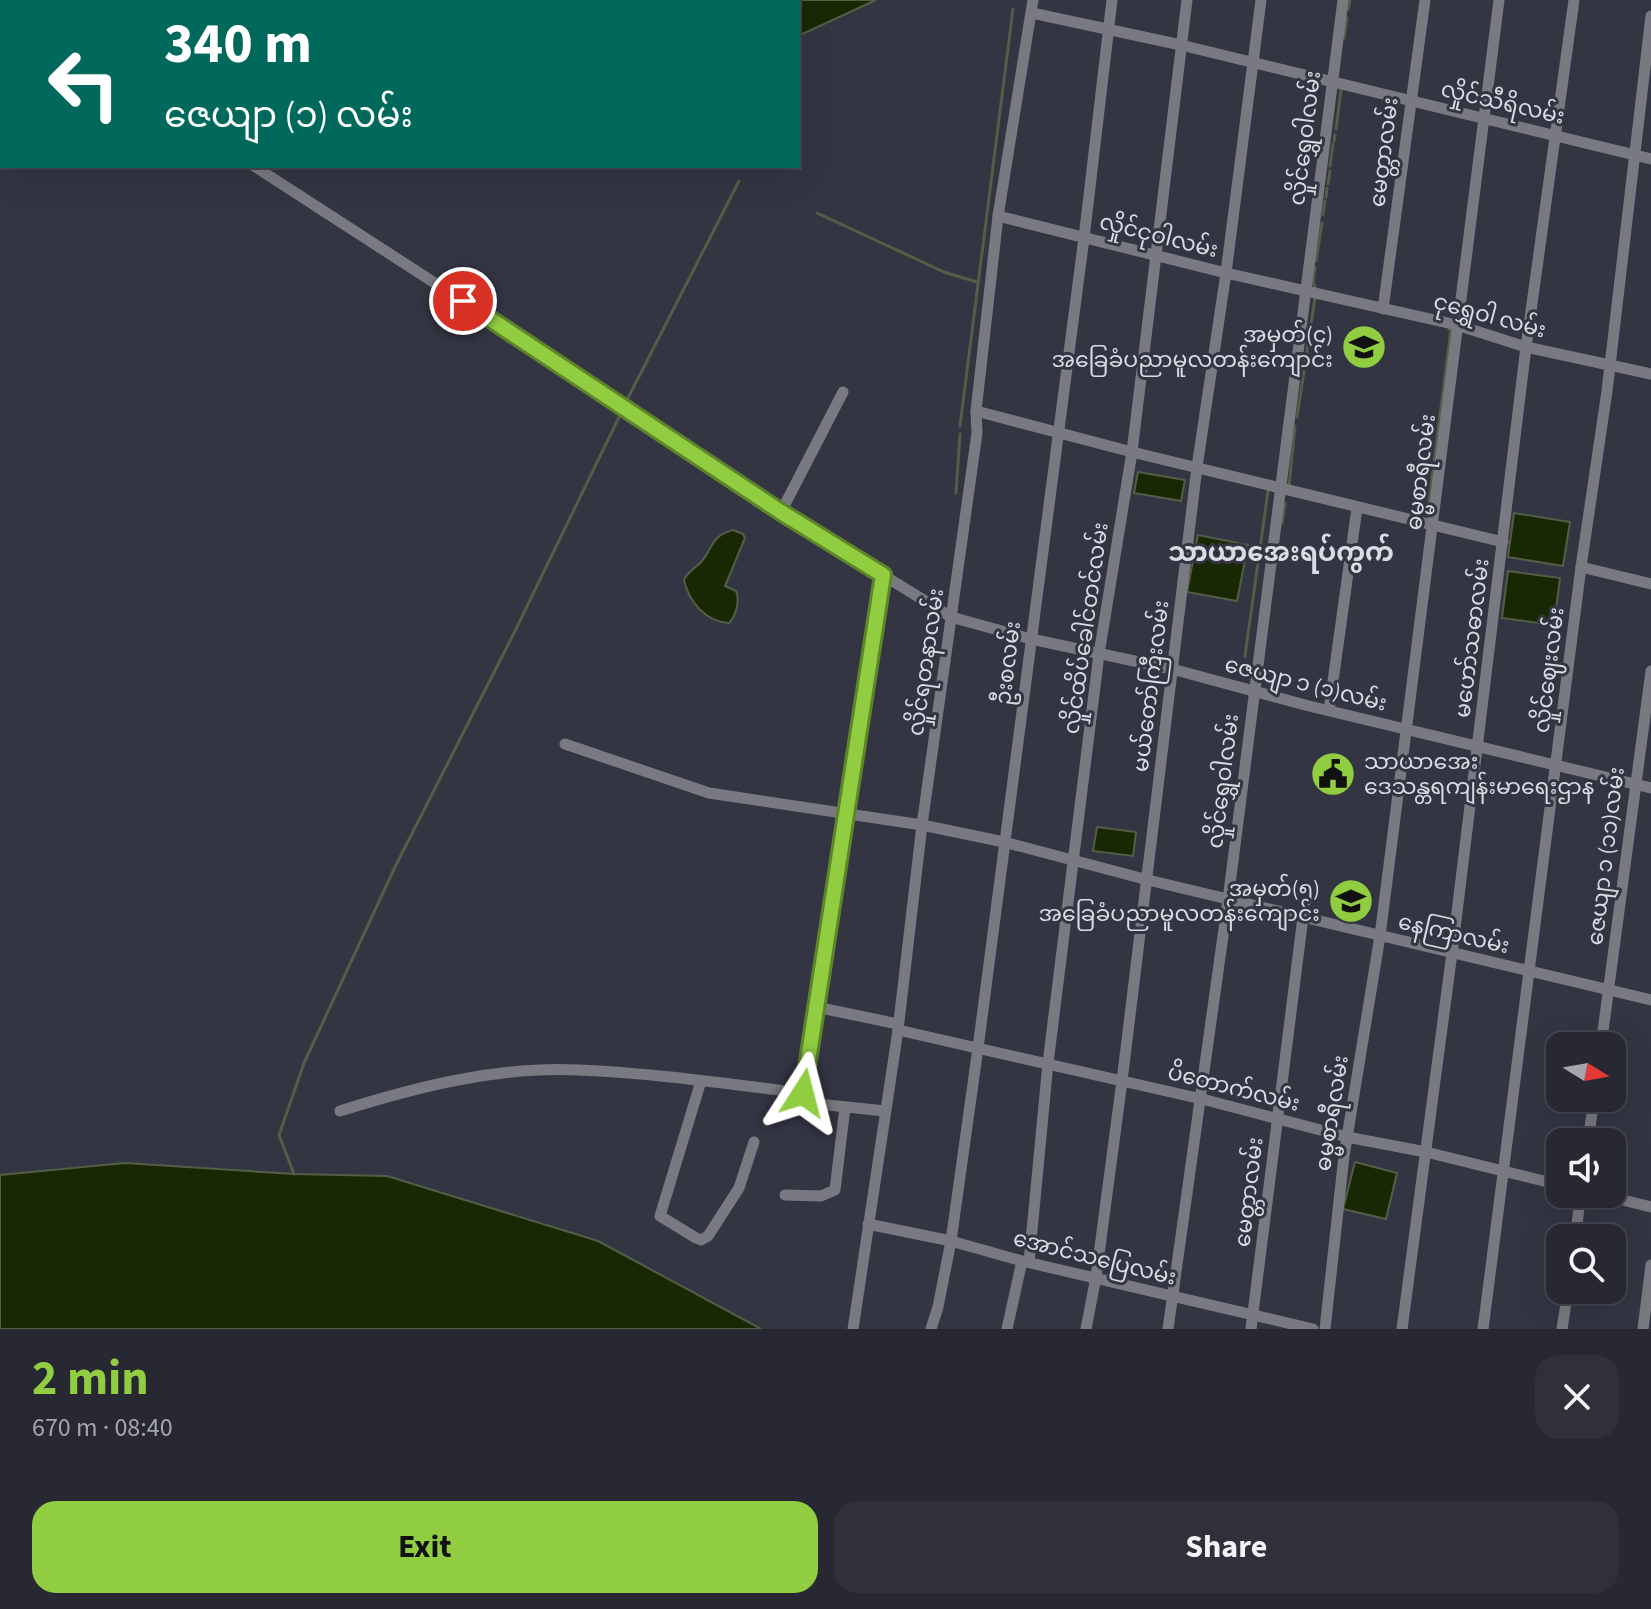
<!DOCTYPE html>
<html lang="en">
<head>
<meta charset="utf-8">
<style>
  :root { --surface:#272832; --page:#2f303a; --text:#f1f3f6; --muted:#a4a6ac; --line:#43444d; --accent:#91cd40 }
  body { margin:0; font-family:"Source Sans 3","Noto Sans Myanmar",sans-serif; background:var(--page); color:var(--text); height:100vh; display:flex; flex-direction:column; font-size:30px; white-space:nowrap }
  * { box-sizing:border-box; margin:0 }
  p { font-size:26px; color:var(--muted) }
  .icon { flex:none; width:44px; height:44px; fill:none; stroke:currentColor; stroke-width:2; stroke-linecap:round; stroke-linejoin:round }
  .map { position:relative; height:1329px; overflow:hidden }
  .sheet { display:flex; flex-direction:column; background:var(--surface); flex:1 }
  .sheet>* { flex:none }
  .hud { position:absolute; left:0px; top:0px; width:800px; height:168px; box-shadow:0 8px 32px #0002,0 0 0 2px var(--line); background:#00695c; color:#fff; overflow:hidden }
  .needle { width:52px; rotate:101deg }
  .buttons { position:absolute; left:1546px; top:1032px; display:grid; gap:16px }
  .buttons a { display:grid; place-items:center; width:80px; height:80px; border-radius:16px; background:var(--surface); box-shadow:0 8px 32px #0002,0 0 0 2px var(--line); font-size:40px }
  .pin { position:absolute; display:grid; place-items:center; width:68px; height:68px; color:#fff; margin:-34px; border:4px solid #fff; border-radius:50%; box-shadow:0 2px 8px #0007 }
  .me { position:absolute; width:88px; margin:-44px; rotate:9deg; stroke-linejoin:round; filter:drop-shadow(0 0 6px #0008) }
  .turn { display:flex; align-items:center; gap:28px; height:168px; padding:0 32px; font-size:36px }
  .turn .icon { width:104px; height:104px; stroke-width:2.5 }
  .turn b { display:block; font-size:56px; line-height:68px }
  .round { display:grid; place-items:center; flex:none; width:84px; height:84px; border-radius:24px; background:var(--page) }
  .summary { display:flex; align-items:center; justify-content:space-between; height:136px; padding:0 32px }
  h1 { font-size:48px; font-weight:700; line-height:60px; color:var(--accent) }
  .cta { display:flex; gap:16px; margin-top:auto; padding:16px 32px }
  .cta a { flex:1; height:92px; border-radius:24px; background:var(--accent); color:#111; font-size:32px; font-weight:700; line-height:92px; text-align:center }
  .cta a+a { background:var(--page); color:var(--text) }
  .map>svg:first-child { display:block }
  .water { fill:#182803; stroke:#525e46; stroke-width:2 }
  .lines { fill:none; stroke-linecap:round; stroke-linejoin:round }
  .stream { stroke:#525e46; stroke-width:3 }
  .minor { stroke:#797a81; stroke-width:11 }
  .route-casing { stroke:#5e852a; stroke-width:20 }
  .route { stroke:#91cd40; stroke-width:14 }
  .labels { text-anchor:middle; stroke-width:6; stroke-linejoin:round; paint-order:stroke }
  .street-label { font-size:22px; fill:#dadbe4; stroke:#343543 }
  .poi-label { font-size:22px; fill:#dadbe4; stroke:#343543; text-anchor:end }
  .quarter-label { font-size:26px; font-weight:bold; fill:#dadbe4; stroke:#343543 }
</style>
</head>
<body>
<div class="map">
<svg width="1651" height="1329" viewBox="0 0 1651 1329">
  <rect width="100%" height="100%" fill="#343543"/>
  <g class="water">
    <polygon points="206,0 431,0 210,2"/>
    <polygon points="712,0 876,0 798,36 798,2"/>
    <polygon points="1138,472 1185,480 1181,501 1134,493"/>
    <polygon points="1514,513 1570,522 1563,566 1508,557"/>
    <path d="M 733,530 L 743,534 L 745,538 L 725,586 L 736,591 C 740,600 736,616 729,623 C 706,622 689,602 684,580 C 688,571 696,568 702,561 C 713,547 712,535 733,530 Z"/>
    <polygon points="1198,535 1248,545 1237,601 1187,592"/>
    <polygon points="1508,571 1560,578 1554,625 1502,618"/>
    <polygon points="1097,827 1136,832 1133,856 1093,851"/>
    <polygon points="1355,1162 1397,1173 1386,1219 1343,1209"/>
    <polygon points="125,1163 294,1174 387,1176 598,1241 761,1329 0,1329 0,1175"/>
  </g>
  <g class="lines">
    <g class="stream">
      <polyline points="1348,10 1350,0"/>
      <polyline points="1344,38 1347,18"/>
      <polyline points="1336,129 1341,90"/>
      <polyline points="1334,141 1335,135"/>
      <polyline points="1330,166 1333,144"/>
      <polyline points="1328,184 1330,171"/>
      <polyline points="1326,197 1327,188"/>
      <polyline points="817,213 944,272 977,282"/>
      <polyline points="1323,215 1325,201"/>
      <polyline points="1316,261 1322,223"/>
      <polyline points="1315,267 1313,283 1316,288"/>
      <polyline points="626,402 739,181"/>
      <polyline points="1297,417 1315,298"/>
      <polyline points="960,426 1013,9"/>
      <polyline points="1289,486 1295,426"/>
      <polyline points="956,493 960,434"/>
      <polyline points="1428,510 1451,329 1449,329"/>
      <polyline points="1282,523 1285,503"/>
      <polyline points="1245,656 1268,491"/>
      <polyline points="294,1174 279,1135 304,1063 395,867 514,633 623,409"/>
    </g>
    <g class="minor">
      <polyline points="0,7 2,8"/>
      <polyline points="1032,13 1181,45 1651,159"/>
      <polyline points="254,166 620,403 781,512 951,617 1031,639 1172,669 1309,706 1651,788"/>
      <polyline points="998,216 1226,273 1457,325 1526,347 1651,374"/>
      <polyline points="1383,309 1425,0"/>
      <polyline points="976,411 1132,452 1503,542"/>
      <polyline points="781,512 843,392"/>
      <polyline points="1581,567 1651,584"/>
      <polyline points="883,575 802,1097 809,1103 885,1111"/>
      <polyline points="1329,710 1357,508"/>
      <polyline points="565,744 709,793 922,825 1004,842 1148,880 1651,1000"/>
      <polyline points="816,1007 898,1024"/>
      <polyline points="898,1030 1206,1100 1347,1137 1426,1152 1560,1185"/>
      <polyline points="1601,1046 1651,671"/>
      <polyline points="701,1081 660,1216 696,1238 701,1240 708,1236 739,1188 754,1142"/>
      <path d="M 340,1111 C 416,1087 498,1066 579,1070 C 654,1073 728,1084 803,1093"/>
      <polyline points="1588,1142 1594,1098"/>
      <polyline points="1598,1194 1651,1207"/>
      <polyline points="785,1195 821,1196 835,1190 845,1107"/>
      <polyline points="868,1224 951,1241 1022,1261 1313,1329"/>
      <polyline points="1575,1238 1581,1194"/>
      <polyline points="1029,1262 1048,1063 1099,654 1132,452 1187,0"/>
      <polyline points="853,1329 898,1030 922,825 977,433 976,411 998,216 1033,0"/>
      <polyline points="931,1329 938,1307 951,1241 978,1048 1084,238 1112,0"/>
      <polyline points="1007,1329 1022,1261"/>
      <polyline points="1086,1329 1096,1277 1122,1081 1197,467 1226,273 1261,0"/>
      <polyline points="1168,1329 1228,900 1343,0"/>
      <polyline points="1251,1329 1303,917"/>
      <polyline points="1325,1329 1344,1156 1380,936 1499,0"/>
      <polyline points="1402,1329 1452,953 1526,347 1574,0"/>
      <polyline points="1483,1329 1581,567 1607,391 1651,16"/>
      <polyline points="1562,1329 1568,1290"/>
      <polyline points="1643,1329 1651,1265"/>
    </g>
  </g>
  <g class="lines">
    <g class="route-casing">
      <polyline id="route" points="463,301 781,512 883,575 803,1093"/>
    </g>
    <use href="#route" class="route"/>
  </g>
  <defs>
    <g id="school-disc" transform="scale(2.3)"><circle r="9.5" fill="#91cd40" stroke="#343543"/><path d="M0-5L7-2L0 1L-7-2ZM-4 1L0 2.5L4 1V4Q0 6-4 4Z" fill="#111"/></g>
    <g id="civic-disc" transform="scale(2.3)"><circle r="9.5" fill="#91cd40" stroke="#343543"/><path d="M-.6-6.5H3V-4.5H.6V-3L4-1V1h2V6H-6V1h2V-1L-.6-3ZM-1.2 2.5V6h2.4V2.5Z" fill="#111"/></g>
  </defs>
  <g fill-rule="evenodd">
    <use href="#school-disc" x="1364" y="347"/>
    <use href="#civic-disc" x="1333" y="774"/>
    <use href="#school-disc" x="1351" y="901"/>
  </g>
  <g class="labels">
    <g class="street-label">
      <text transform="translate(1503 102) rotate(13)" y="8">လှိုင်သီရိလမ်း</text>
      <text transform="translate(1304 138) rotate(-83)" y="8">လှိုင်ရွှေဝါလမ်း</text>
      <text transform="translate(1383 152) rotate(-83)" y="8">မေတ္တာလမ်း</text>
      <text transform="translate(1159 235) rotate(14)" y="8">လှိုင်ငုဝါလမ်း</text>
      <text transform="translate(1490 315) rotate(15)" y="8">ငုရွှေဝါ လမ်း</text>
      <text transform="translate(1420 472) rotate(-83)" y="8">ဓမ္မစာရီလမ်း</text>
      <text transform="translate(1085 628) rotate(-82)" y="8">လှိုင်ထိပ်ခေါင်တင်လမ်း</text>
      <text transform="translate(1471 638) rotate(-83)" y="8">မဟော်သဓာလမ်း</text>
      <text transform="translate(925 662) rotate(-82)" y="8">လှိုင်ရတနာလမ်း</text>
      <text transform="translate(1007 663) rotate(-83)" y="8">ဦးစလမ်း</text>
      <text transform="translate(1548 670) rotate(-83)" y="8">လှိုင်ဈေးလမ်း</text>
      <text transform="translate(1306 683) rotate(14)" y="8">ဇေယျာ ၁ (၁)လမ်း</text>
      <text transform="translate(1150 686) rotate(-83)" y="8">မယ်တော်ကြီးလမ်း</text>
      <text transform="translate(1222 781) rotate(-83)" y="8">လှိုင်ရွှေဝါလမ်း</text>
      <text transform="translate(1605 856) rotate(-83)" y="8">ဇေယျာ ၁ (၁၁)လမ်း</text>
      <text transform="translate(1454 933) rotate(13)" y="8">နေကြာလမ်း</text>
      <text transform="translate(1234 1087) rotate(14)" y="8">ပိတောက်လမ်း</text>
      <text transform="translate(1331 1113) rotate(-81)" y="8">ဓမ္မစာရီလမ်း</text>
      <text transform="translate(1248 1192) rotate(-83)" y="8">မေတ္တာလမ်း</text>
      <text transform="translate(1095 1257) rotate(14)" y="8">အောင်သပြေလမ်း</text>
    </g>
    <g class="poi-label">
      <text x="1333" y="342">အမှတ်(၄)<tspan x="1333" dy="25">အခြေခံပညာမူလတန်းကျောင်း</tspan></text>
      <text x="1364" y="769" text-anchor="start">သာယာအေး<tspan x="1364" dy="25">ဒေသန္တရကျန်းမာရေးဌာန</tspan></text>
      <text x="1320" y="896">အမှတ်(၅)<tspan x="1320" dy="25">အခြေခံပညာမူလတန်းကျောင်း</tspan></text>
    </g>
    <g class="quarter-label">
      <text x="1281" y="561">သာယာအေးရပ်ကွက်</text>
    </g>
  </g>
</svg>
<div class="buttons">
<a><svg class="needle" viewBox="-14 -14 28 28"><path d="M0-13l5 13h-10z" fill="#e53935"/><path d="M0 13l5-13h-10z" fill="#a4a6ac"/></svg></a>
<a><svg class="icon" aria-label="sound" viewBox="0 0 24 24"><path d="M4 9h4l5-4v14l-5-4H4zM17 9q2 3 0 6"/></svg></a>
<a><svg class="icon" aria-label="search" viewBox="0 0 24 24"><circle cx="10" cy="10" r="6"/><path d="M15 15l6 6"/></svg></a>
</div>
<div class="pin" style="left:463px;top:301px;background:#d93025"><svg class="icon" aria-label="arrive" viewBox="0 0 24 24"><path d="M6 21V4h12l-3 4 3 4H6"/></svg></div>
<svg class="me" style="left:803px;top:1093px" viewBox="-20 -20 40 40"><path d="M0-17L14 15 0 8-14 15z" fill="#91cd40" stroke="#fff" stroke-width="4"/></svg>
<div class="hud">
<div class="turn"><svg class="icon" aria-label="left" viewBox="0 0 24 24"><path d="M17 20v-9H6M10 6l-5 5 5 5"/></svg><div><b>340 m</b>ဇေယျာ (၁) လမ်း</div></div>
</div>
</div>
<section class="sheet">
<div class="summary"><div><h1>2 min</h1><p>670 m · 08:40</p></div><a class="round"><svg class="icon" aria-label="close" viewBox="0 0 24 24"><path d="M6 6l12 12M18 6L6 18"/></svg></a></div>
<div class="cta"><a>Exit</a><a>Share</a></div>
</section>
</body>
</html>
